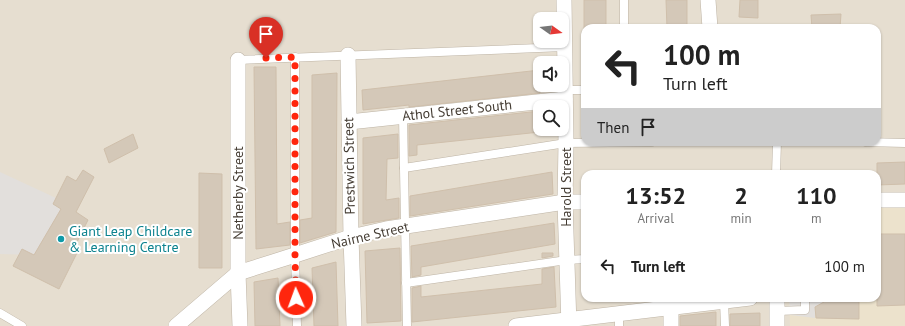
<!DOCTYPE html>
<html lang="en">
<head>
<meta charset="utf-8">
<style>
  :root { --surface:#fff; --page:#f2f2f2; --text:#222; --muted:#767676 }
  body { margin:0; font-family:"PT Sans",sans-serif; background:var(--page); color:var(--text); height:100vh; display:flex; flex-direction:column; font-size:15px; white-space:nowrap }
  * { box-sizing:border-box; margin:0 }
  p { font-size:13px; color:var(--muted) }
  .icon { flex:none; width:22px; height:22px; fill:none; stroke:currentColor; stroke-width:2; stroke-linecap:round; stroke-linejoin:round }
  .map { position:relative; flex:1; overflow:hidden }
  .side { position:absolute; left:581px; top:170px; width:300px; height:132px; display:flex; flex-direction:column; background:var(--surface); border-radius:12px; box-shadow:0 1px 3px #0004 }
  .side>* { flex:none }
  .hud { position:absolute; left:581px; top:24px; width:300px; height:122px; border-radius:12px; box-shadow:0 1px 3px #0004; background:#fff; color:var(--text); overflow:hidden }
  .needle { width:26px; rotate:104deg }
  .tools { position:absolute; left:533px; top:12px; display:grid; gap:8px }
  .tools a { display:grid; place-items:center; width:36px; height:36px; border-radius:8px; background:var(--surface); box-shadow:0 1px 3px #0004; font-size:20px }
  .pin { position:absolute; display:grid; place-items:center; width:34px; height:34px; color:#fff; margin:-41px -17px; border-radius:50% 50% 50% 0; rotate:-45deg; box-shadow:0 0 4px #0007 }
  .pin .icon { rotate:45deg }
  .me { position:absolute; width:44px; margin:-22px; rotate:358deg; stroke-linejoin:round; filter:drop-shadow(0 0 3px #0008) }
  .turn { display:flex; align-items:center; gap:14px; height:84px; padding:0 16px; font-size:18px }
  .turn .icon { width:52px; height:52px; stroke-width:2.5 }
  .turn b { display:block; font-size:28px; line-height:34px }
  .then { display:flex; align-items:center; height:38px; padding:0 16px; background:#0003; gap:8px; font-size:15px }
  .eta { display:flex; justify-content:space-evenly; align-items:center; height:68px; text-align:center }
  .eta b { font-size:24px; font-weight:600; line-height:28px }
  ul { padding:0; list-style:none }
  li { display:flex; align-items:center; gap:12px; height:56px; padding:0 16px }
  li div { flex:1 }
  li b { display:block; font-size:15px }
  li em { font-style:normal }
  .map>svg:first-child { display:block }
  .residential { fill:#e6ded0; fill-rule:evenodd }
  .education { fill:#ece2cc }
  .parking { fill:#e2dfdc }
  .building { fill:#d4c8b8; stroke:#cfbfab }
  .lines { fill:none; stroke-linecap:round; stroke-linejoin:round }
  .lane-casing { stroke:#beb4a5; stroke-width:9 }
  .street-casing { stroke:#beb4a5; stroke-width:16 }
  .lane { stroke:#fff; stroke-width:8 }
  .street { stroke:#fff; stroke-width:15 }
  .route { stroke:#ff260d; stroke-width:7; stroke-dasharray:0 12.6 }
  .culture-dot { fill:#0f9aa8; stroke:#fff; stroke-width:1.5 }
  .labels { text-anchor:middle; stroke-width:4; stroke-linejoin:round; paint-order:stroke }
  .street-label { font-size:14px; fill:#443c33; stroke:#fff }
  .culture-label { font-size:14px; fill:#0d838f; stroke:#fff; text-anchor:start }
</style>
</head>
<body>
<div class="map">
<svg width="905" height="326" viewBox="0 0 905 326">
  <rect width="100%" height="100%" fill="#f2ede3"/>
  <path class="residential" d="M 0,0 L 905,0 L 905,326 L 0,326 ZM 540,19 L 562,19 L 562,41 L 540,41 ZM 585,28 L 877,28 L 877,142 L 585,142 ZM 540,63 L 562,63 L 562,85 L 540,85 ZM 540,107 L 562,107 L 562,129 L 540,129 ZM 585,174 L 877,174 L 877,298 L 585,298 Z"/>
  <polygon class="education" points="877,206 905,207 905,326 790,326 789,298 877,298"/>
  <g class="parking">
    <polygon points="0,172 56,198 53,204 61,209 34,255 0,254"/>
    <polygon points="789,298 824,298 824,302 815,307 815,318 790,315"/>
  </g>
  <g class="building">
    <rect x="584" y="0" width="22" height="28"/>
    <polygon points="666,0 687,0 687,28 667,28"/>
    <polygon points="740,0 758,0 758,18 739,17"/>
    <polygon points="841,14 840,28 812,28 811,15"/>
    <polygon points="254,67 276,67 277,224 290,222 290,245 256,249"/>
    <polygon points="540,70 540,85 554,85 554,89 540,91 540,93 409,107 409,105 363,110 362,90"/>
    <polygon points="337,73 336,232 300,243 300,220 312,218 312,75"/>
    <polygon points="540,111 540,132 417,145 417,155 409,156 409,125"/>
    <polygon points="133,134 138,148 109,163 104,149"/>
    <polygon points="398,134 398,158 387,159 386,200 399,198 399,218 363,224 363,138"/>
    <polygon points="905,162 905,184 877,185 877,163"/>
    <polygon points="83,170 94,177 76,212 88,220 73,250 77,253 59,289 13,266 22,249 34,255 61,209 53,204 67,176 76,181"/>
    <polygon points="552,172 553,194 410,216 410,196"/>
    <polygon points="199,173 222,174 222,268 199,268"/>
    <polygon points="554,223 555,244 421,267 421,275 412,277 411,246"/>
    <polygon points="877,234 905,234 905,305 877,306"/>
    <polygon points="400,248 401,321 367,323 365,251"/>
    <polygon points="542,253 553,253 553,256 542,258"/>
    <polygon points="336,262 338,326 314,326 312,268"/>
    <polygon points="554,267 556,307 412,322 412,288 421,286 421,297 542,284 542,269"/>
    <polygon points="278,278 280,326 255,326 254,282"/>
    <polygon points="824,298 859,298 859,319 816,318 815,307 824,302"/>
    <polygon points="716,312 716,326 680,326 680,316"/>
    <polygon points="760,313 760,326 730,326 730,314"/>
  </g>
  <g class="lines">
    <g class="lane-casing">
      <g id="lane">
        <polyline points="624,28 624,0"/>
        <polyline points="295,57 295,255 297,326"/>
        <polyline points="238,60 564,47"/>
        <polyline points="565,90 585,90"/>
        <polyline points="403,116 407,326"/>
        <polyline points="865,142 905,143"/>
        <polyline points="404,168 566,143 652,142"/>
        <polyline points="776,174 777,142"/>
        <polyline points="406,283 567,260 585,259"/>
        <polyline points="724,301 725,326"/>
        <polyline points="777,311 805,310 805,298"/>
        <polyline points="0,313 22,326"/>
        <polyline points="619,313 619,326"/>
      </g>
    </g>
    <g class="street-casing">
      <g id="street">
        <polyline points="564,0 566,143 565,202 569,326"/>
        <polyline points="708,0 710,28"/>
        <polyline points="348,55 351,237 354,326"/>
        <polyline points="238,60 238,273 240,326"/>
        <polyline points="349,122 565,99"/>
        <polyline points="877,200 905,200"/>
        <polyline points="777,298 777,326"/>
        <polyline points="671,307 671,326"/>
        <polyline points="176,326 238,273 295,255 351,237 386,229 565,202 585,202"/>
        <polyline points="516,326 750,298"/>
      </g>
    </g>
    <use href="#lane" class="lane"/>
    <use href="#street" class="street"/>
  </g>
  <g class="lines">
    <polyline class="route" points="266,58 295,57 295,255 296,298"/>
  </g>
  <circle class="culture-dot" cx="61" cy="239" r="4"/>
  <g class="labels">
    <g class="street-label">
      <text transform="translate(457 110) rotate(-6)" y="5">Athol Street South</text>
      <text transform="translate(349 166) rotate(-91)" y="5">Prestwich Street</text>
      <text transform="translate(566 187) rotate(-90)" y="5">Harold Street</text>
      <text transform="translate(238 193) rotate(-90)" y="5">Netherby Street</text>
      <text transform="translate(370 235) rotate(-13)" y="5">Nairne Street</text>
    </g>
    <g class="culture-label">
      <text x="69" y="236">Giant Leap Childcare<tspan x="69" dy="16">&amp; Learning Centre</tspan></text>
    </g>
  </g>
</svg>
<div class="tools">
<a><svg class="needle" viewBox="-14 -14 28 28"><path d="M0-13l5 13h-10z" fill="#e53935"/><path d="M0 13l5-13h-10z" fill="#767676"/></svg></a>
<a><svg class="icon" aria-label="sound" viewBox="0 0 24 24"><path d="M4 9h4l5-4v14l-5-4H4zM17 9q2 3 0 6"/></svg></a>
<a><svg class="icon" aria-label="search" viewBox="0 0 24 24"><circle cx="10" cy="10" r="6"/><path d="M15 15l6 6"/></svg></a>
</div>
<div class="pin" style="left:266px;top:58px;background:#d93025"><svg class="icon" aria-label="arrive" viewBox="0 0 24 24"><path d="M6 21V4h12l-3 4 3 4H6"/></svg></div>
<svg class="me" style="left:296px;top:298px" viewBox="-20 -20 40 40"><circle r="17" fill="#ff260d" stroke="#fff" stroke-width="3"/><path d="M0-11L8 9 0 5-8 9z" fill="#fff"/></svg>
<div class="hud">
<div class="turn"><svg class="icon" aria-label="left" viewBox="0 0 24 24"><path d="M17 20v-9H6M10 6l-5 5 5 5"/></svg><div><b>100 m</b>Turn left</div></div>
<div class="then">Then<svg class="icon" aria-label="arrive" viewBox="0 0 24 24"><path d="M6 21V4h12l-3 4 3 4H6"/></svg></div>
</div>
<section class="side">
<div class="eta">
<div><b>13:52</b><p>Arrival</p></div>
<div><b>2</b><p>min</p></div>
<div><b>110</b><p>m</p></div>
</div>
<ul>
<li><svg class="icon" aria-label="left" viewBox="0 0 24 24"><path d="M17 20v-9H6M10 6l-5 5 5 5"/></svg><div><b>Turn left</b></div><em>100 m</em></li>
</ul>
</section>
</div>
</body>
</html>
